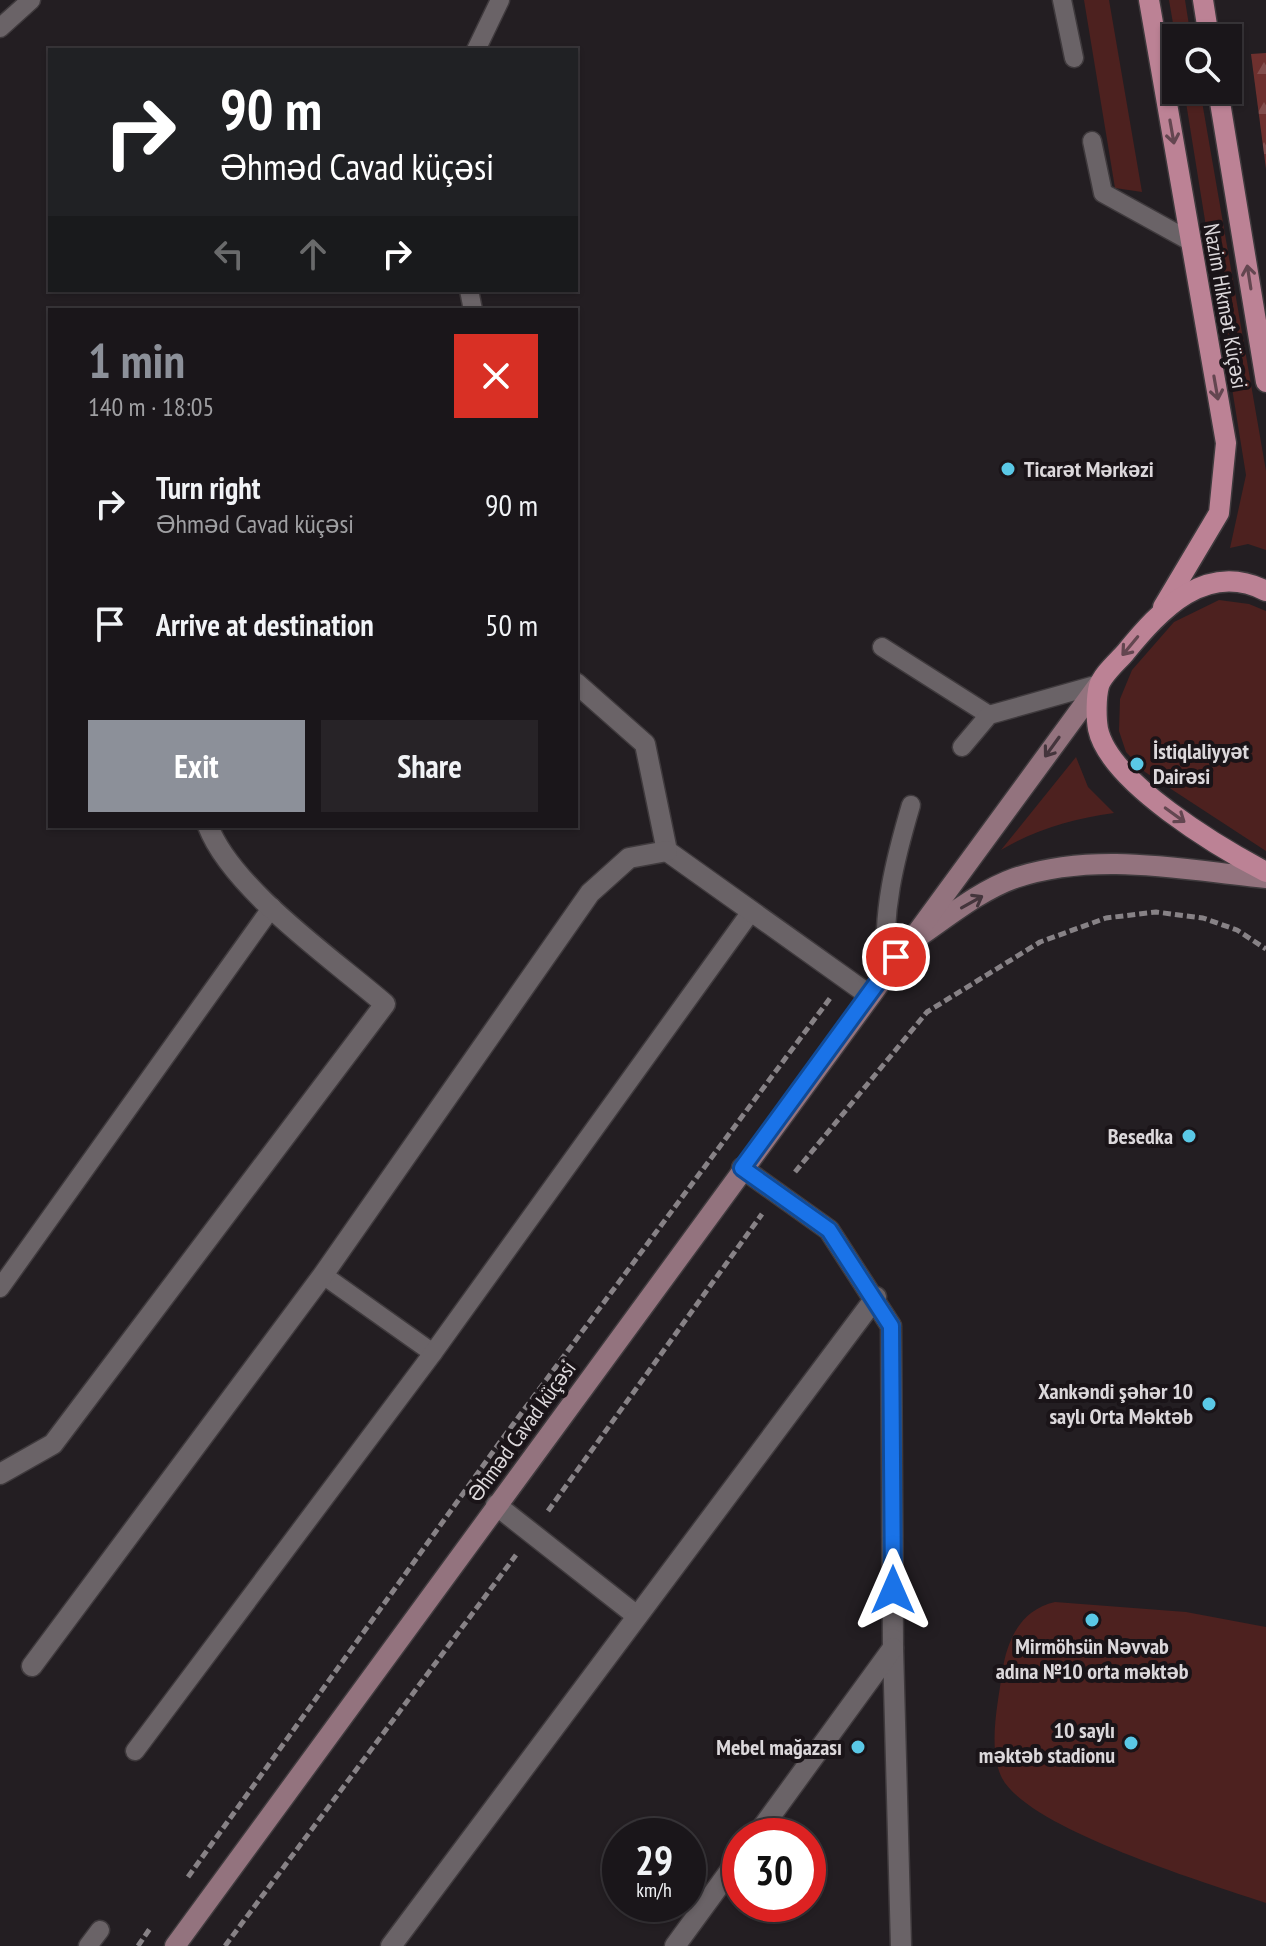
<!DOCTYPE html>
<html lang="en">
<head>
<meta charset="utf-8">
<style>
  :root { --surface:#1a161a; --page:#272327; --text:#f1f3f6; --muted:#9f9fa2; --line:#383539; --accent:#8c9099 }
  body { margin:0; font-family:"PT Sans Narrow",sans-serif; background:var(--page); color:var(--text); height:100vh; display:flex; flex-direction:column; font-size:30px; white-space:nowrap }
  * { box-sizing:border-box; margin:0 }
  p { font-size:26px; color:var(--muted) }
  .icon { flex:none; width:44px; height:44px; fill:none; stroke:currentColor; stroke-width:2; stroke-linecap:round; stroke-linejoin:round }
  .map { position:relative; flex:1; overflow:hidden }
  .panel { position:absolute; left:48px; top:308px; width:530px; height:520px; display:flex; flex-direction:column; background:var(--surface); border-radius:0px; box-shadow:0 2px 6px #0004,0 0 0 2px var(--line) }
  .panel>* { flex:none }
  .guide { position:absolute; left:48px; top:48px; width:530px; height:244px; border-radius:0px; box-shadow:0 2px 6px #0004,0 0 0 2px var(--line); background:#202124; color:#fff; overflow:hidden }
  .controls { position:absolute; left:1162px; top:24px; display:grid; gap:16px }
  .controls a { display:grid; place-items:center; width:80px; height:80px; border-radius:0px; background:var(--surface); box-shadow:0 2px 6px #0004,0 0 0 2px var(--line); font-size:40px }
  .speed { position:absolute; left:602px; top:1818px; display:flex; gap:16px; font-size:40px; font-weight:700; text-align:center }
  .speed>* { display:grid; place-content:center; width:104px; height:104px; border-radius:50%; background:var(--surface); box-shadow:0 2px 6px #0004,0 0 0 2px var(--line); line-height:1 }
  .speed small { font-size:20px; font-weight:400 }
  .speed .limit { border:12px solid #d22; background:#fff; color:#111 }
  .pin { position:absolute; display:grid; place-items:center; width:68px; height:68px; color:#fff; margin:-34px; border:4px solid #fff; border-radius:50%; box-shadow:0 2px 8px #0007 }
  .me { position:absolute; width:88px; margin:-44px; rotate:0deg; stroke-linejoin:round; filter:drop-shadow(0 0 6px #0008) }
  .turn { display:flex; align-items:center; gap:28px; height:168px; padding:0 40px; font-size:36px }
  .turn .icon { width:104px; height:104px; stroke-width:2.5 }
  .turn b { display:block; font-size:56px; line-height:68px }
  .lanes { display:flex; align-items:center; height:76px; padding:0 40px; background:#0003; justify-content:center; gap:40px; direction:ltr }
  .lanes .off { opacity:.35 }
  .round { display:grid; place-items:center; flex:none; width:84px; height:84px; border-radius:0px; background:var(--page) }
  .headline { display:flex; align-items:center; justify-content:space-between; height:136px; padding:0 40px }
  h1 { font-size:48px; font-weight:700; line-height:60px; color:var(--accent) }
  .action { display:flex; gap:16px; margin-top:auto; padding:16px 40px }
  .action a { flex:1; height:92px; border-radius:0px; background:var(--accent); color:#fff; font-size:32px; font-weight:700; line-height:92px; text-align:center }
  .action a+a { background:var(--page); color:var(--text) }
  ul { padding:0; list-style:none }
  li { display:flex; align-items:center; gap:24px; height:120px; padding:0 40px }
  li div { flex:1 }
  li b { display:block; font-size:30px }
  li em { font-style:normal }
  .map>svg:first-child { display:block }
  .green { fill:#4d211f }
  .forest { fill:url(#forest-firs) }
  .lines { fill:none; stroke-linecap:round; stroke-linejoin:round }
  .lane-casing { stroke:#3f3a3d; stroke-width:21 }
  .street-casing { stroke:#3f3a3d; stroke-width:23 }
  .secondary-casing { stroke:#3f3a3d; stroke-width:23 }
  .primary-casing { stroke:#3f3a3d; stroke-width:23 }
  .path { stroke:#878286; stroke-width:5; stroke-dasharray:8 4; stroke-linecap:butt }
  .lane { stroke:#6a6367; stroke-width:18 }
  .street { stroke:#6a6367; stroke-width:20 }
  .secondary { stroke:#93737e; stroke-width:20 }
  .primary { stroke:#bc8295; stroke-width:20 }
  .oneway { stroke:#634650 }
  .oneway2 { stroke:#44353c }
  .route-casing { stroke:#114b97; stroke-width:20 }
  .route { stroke:#1a73e8; stroke-width:14 }
  .poi-dot { fill:#5ac8e6; stroke:#1a1418; stroke-width:3 }
  .labels { text-anchor:middle; stroke-width:8; stroke-linejoin:round; paint-order:stroke }
  .street-label { font-size:22px; fill:#dcd8db; stroke:#1a1418 }
  .poi-label { font-size:22px; font-weight:bold; fill:#dcd8db; stroke:#1a1418; text-anchor:end }
</style>
</head>
<body>
<div class="map">
<svg width="1266" height="1946" viewBox="0 0 1266 1946">
  <defs>
    <pattern id="forest-firs" width="22" height="20" patternUnits="userSpaceOnUse" patternTransform="scale(2)"><rect width="22" height="20" fill="#6d302e"/><path d="M5 1l3.5 6h-7zM16 11l3.5 6h-7z" fill="#814d4c"/></pattern>
  </defs>
  <rect width="100%" height="100%" fill="#231e22"/>
  <g class="green">
    <polygon points="1084,0 1109,0 1142,192 1115,188"/>
    <polygon points="1169,0 1185,0 1191,38 1176,41"/>
    <polygon points="1184,90 1200,90 1266,471 1266,550 1248,544 1230,548 1246,475"/>
    <polygon points="1219,600 1249,604 1266,611 1266,851 1145,772 1126,752 1119,731 1120,699 1132,670 1174,622"/>
    <path d="M 1076,757 L 1088,787 L 1114,813 C 1072,819 1037,829 1001,850 Z"/>
    <path d="M 1055,1602 L 1186,1612 L 1266,1627 L 1266,1903 C 1210,1884 1024,1828 1001,1776 C 988,1746 998,1704 1002,1673 C 1007,1640 1020,1610 1055,1602 Z"/>
  </g>
  <polygon class="forest" points="1266,53 1266,169 1251,54"/>
  <g class="lines">
    <g class="lane-casing">
      <g id="lane">
        <polyline points="1062,0 1074,58"/>
        <polyline points="0,28 31,0"/>
        <polyline points="476,50 500,0"/>
        <polyline points="1092,141 1103,193 1190,241"/>
        <polyline points="469,290 473,310"/>
        <polyline points="882,647 989,715"/>
        <polyline points="962,747 989,715 1099,684"/>
        <path d="M 887,970 C 881,914 895,859 911,805"/>
        <polyline points="323,1275 433,1353"/>
        <polyline points="0,1288 272,907"/>
        <polyline points="135,1751 433,1353 750,913"/>
        <polyline points="88,1946 100,1930"/>
      </g>
    </g>
    <g class="street-casing">
      <g id="street">
        <polyline points="576,683 645,744 667,851 869,995"/>
        <polyline points="742,1168 829,1230 891,1326 893,1648 901,1946"/>
        <path d="M 0,1474 L 53,1444 L 385,1004 C 333,959 232,889 208,826"/>
        <polyline points="496,1505 637,1616"/>
        <polyline points="32,1666 323,1275 590,893 629,858 667,851"/>
        <polyline points="756,1836 893,1648"/>
        <polyline points="391,1946 876,1297"/>
        <polyline points="675,1946 740,1857"/>
      </g>
    </g>
    <g class="secondary-casing">
      <g id="secondary">
        <path d="M 920,936 C 949,916 981,890 1015,878 C 1097,851 1183,870 1266,878"/>
        <polyline points="175,1946 1099,684"/>
      </g>
    </g>
    <g class="primary-casing">
      <g id="primary">
        <polyline points="1149,0 1226,443 1219,513 1163,607"/>
        <polyline points="1203,0 1209,38"/>
        <polyline points="1218,90 1266,382"/>
        <path d="M 1266,591 C 1206,560 1160,610 1125,653 C 1117,662 1102,675 1099,686 C 1096,697 1096,718 1098,729 C 1109,782 1220,848 1266,872"/>
      </g>
    </g>
    <g class="path">
      <polyline points="795,1172 927,1012 1040,942 1106,918 1156,912 1203,918 1237,930 1266,949"/>
      <polyline points="548,1511 762,1214"/>
      <polyline points="188,1877 500,1442 831,997"/>
      <polyline points="138,1946 151,1927"/>
      <polyline points="225,1946 516,1555"/>
    </g>
    <use href="#lane" class="lane"/>
    <use href="#street" class="street"/>
    <use href="#secondary" class="secondary"/>
    <use href="#primary" class="primary"/>
  </g>
  <defs><path id="oneway-shaft" d="M-6 0H5M1.5-3L5.5 0L1.5 3" fill="none" stroke-width="1.6" stroke-linecap="round" stroke-linejoin="round" transform="scale(2)"/></defs>
  <g class="oneway">
    <use href="#oneway-shaft" transform="translate(1172 132) rotate(80)"/>
    <use href="#oneway-shaft" transform="translate(1249 277) rotate(-99)"/>
    <use href="#oneway-shaft" transform="translate(1216 388) rotate(80)"/>
    <use href="#oneway-shaft" transform="translate(1130 646) rotate(130)"/>
    <use href="#oneway-shaft" transform="translate(1175 815) rotate(36)"/>
  </g>
  <g class="oneway2">
    <use href="#oneway-shaft" transform="translate(1052 747) rotate(126)"/>
    <use href="#oneway-shaft" transform="translate(972 902) rotate(-29)"/>
  </g>
  <g class="lines">
    <g class="route-casing">
      <polyline id="route" points="893,1590 891,1326 829,1230 742,1168 896,957"/>
    </g>
    <use href="#route" class="route"/>
  </g>
  <g class="poi-dot">
    <circle cx="1008" cy="469" r="8"/>
    <circle cx="1137" cy="764" r="8"/>
    <circle cx="1189" cy="1136" r="8"/>
    <circle cx="1209" cy="1404" r="8"/>
    <circle cx="1092" cy="1620" r="8"/>
    <circle cx="1131" cy="1743" r="8"/>
    <circle cx="858" cy="1747" r="8"/>
  </g>
  <g class="labels">
    <g class="street-label">
      <text transform="translate(1226 306) rotate(80)" y="8">Nazim Hikmət Küçəsi</text>
      <text transform="translate(521 1431) rotate(-54)" y="8">Əhməd Cavad küçəsi</text>
    </g>
    <g class="poi-label">
      <text x="1024" y="477" text-anchor="start">Ticarət Mərkəzi</text>
      <text x="1153" y="759" text-anchor="start">İstiqlaliyyət<tspan x="1153" dy="25">Dairəsi</tspan></text>
      <text x="1173" y="1144">Besedka</text>
      <text x="1193" y="1399">Xankəndi şəhər 10<tspan x="1193" dy="25">saylı Orta Məktəb</tspan></text>
      <text x="1092" y="1654" text-anchor="middle">Mirmöhsün Nəvvab<tspan x="1092" dy="25">adına №10 orta məktəb</tspan></text>
      <text x="1115" y="1738">10 saylı<tspan x="1115" dy="25">məktəb stadionu</tspan></text>
      <text x="842" y="1755">Mebel mağazası</text>
    </g>
  </g>
</svg>
<div class="controls">
<a><svg class="icon" aria-label="search" viewBox="0 0 24 24"><circle cx="10" cy="10" r="6"/><path d="M15 15l6 6"/></svg></a>
</div>
<div class="speed"><div>29<small>km/h</small></div><div class="limit">30</div></div>
<div class="pin" style="left:896px;top:957px;background:#d93025"><svg class="icon" aria-label="arrive" viewBox="0 0 24 24"><path d="M6 21V4h12l-3 4 3 4H6"/></svg></div>
<svg class="me" style="left:893px;top:1590px" viewBox="-20 -20 40 40"><path d="M0-17L14 15 0 8-14 15z" fill="#1a73e8" stroke="#fff" stroke-width="4"/></svg>
<div class="guide">
<div class="turn"><svg class="icon" aria-label="right" viewBox="0 0 24 24"><path d="M7 20v-9h11M14 6l5 5-5 5"/></svg><div><b>90 m</b>Əhməd Cavad küçəsi</div></div>
<div class="lanes"><svg class="icon off" aria-label="left" viewBox="0 0 24 24"><path d="M17 20v-9H6M10 6l-5 5 5 5"/></svg><svg class="icon off" aria-label="ahead" viewBox="0 0 24 24"><path d="M12 20V5M6 11l6-6 6 6"/></svg><svg class="icon" aria-label="right" viewBox="0 0 24 24"><path d="M7 20v-9h11M14 6l5 5-5 5"/></svg></div>
</div>
<section class="panel">
<div class="headline"><div><h1>1 min</h1><p>140 m · 18:05</p></div><a class="round" style="background:#d93025;color:#fff"><svg class="icon" aria-label="close" viewBox="0 0 24 24"><path d="M6 6l12 12M18 6L6 18"/></svg></a></div>
<ul>
<li><svg class="icon" aria-label="right" viewBox="0 0 24 24"><path d="M7 20v-9h11M14 6l5 5-5 5"/></svg><div><b>Turn right</b><p>Əhməd Cavad küçəsi</p></div><em>90 m</em></li>
<li><svg class="icon" aria-label="arrive" viewBox="0 0 24 24"><path d="M6 21V4h12l-3 4 3 4H6"/></svg><div><b>Arrive at destination</b></div><em>50 m</em></li>
</ul>
<div class="action"><a>Exit</a><a>Share</a></div>
</section>
</div>
</body>
</html>
